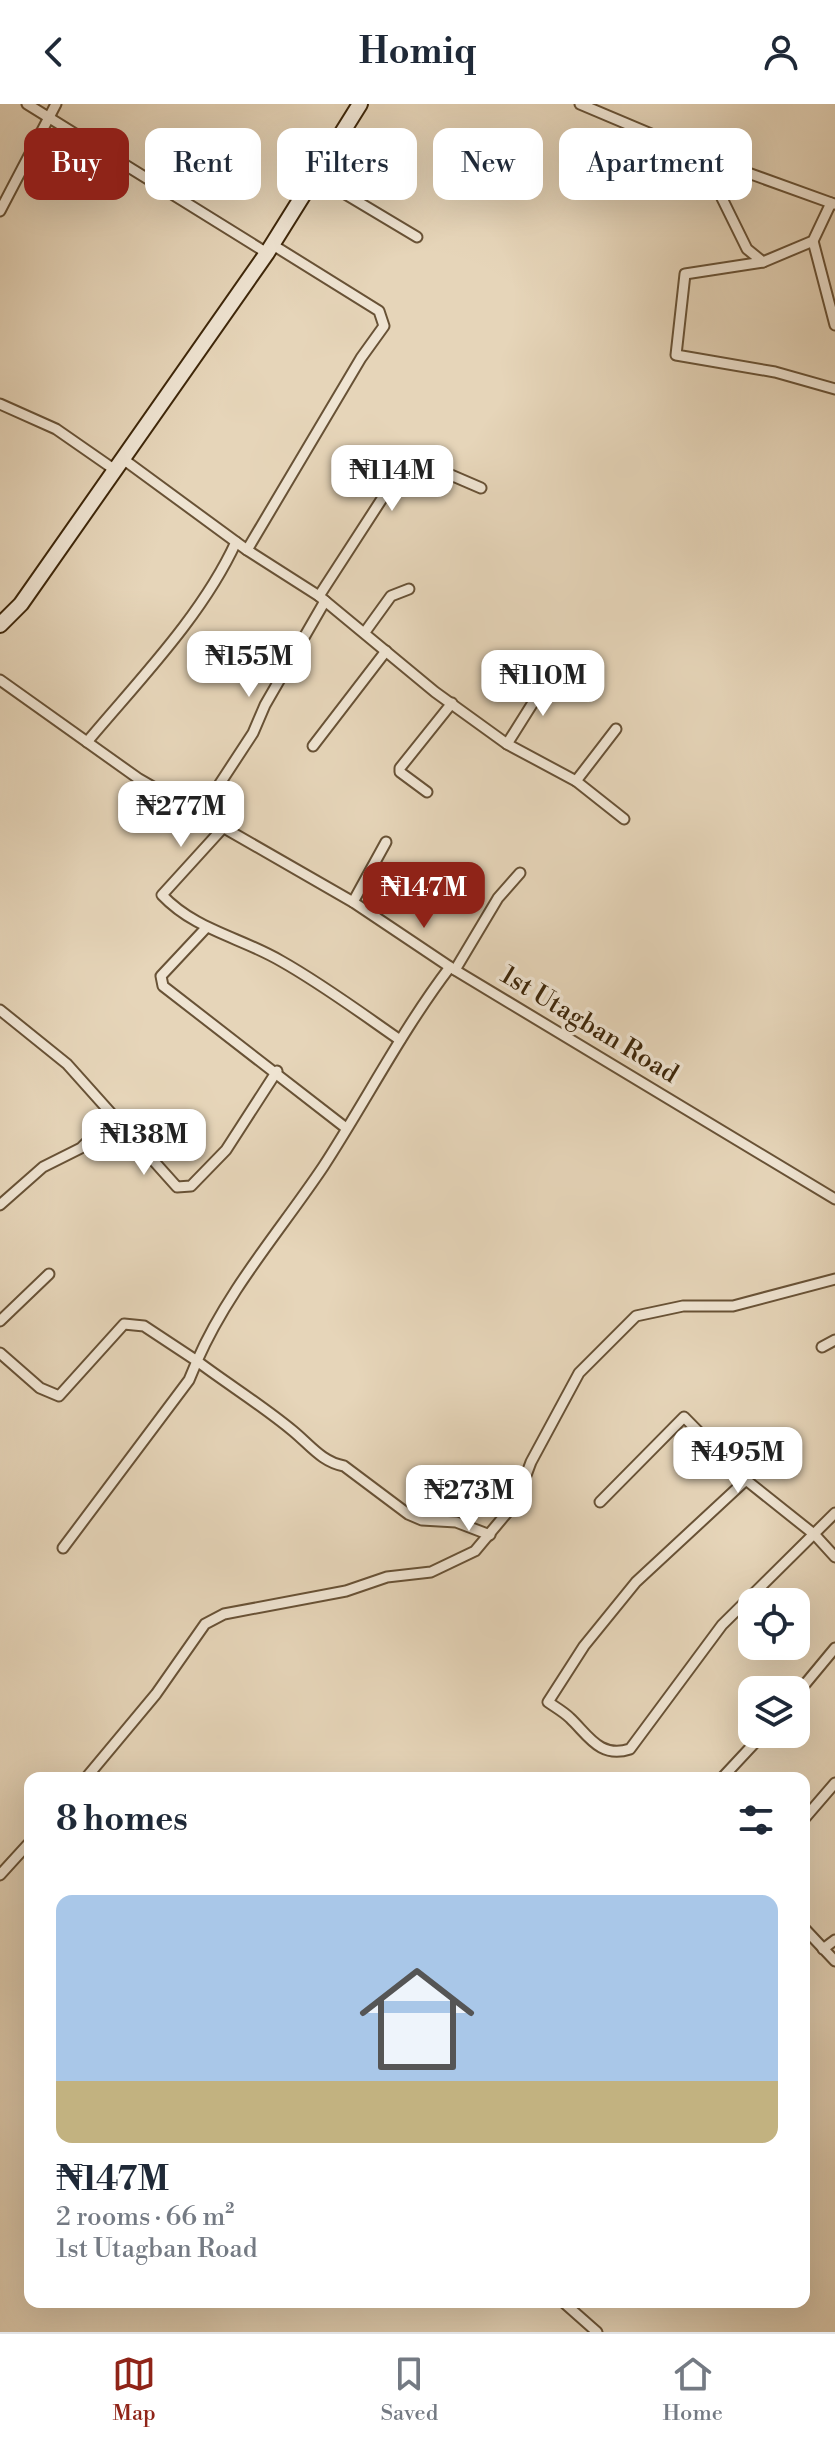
<!DOCTYPE html>
<html lang="en">
<head>
<meta charset="utf-8">
<style>
  :root { --surface:#fff; --page:#f2f2f3; --text:#1f2937; --muted:#747a83; --line:#e0e1e3; --accent:#8f2418 }
  body { margin:0; font-family:"Libre Bodoni",serif; background:var(--page); color:var(--text); height:100vh; display:flex; flex-direction:column; font-size:30px; white-space:nowrap }
  * { box-sizing:border-box; margin:0 }
  p { font-size:26px; color:var(--muted) }
  .icon { flex:none; width:44px; height:44px; fill:none; stroke:currentColor; stroke-width:2; stroke-linecap:round; stroke-linejoin:round }
  .map { position:relative; flex:1; overflow:hidden }
  .sheet { position:absolute; left:24px; top:1668px; width:786px; height:536px; display:flex; flex-direction:column; background:var(--surface); border-radius:16px; box-shadow:0 8px 32px #0002 }
  .sheet>* { flex:none }
  .banner { position:absolute; left:24px; top:24px; width:788px; height:72px; display:flex; gap:16px }
  .tools { position:absolute; left:738px; top:1484px; display:grid; gap:16px }
  .tools a { display:grid; place-items:center; width:72px; height:72px; border-radius:16px; background:var(--surface); box-shadow:0 8px 32px #0002; font-size:40px }
  .price { position:absolute; translate:-50% -68px; padding:0 18px; border-radius:16px; background:#fff; color:#222; font-size:26px; line-height:52px; filter:drop-shadow(0 2px 4px #0008) }
  .price::after { content:''; position:absolute; left:50%; top:48px; width:24px; height:18px; margin-left:-12px; background:inherit; clip-path:polygon(0 0,100% 0,50% 100%) }
  .price.current { background:var(--accent); color:#fff }
  ul { padding:0; list-style:none }
  li { display:grid; align-content:center; gap:16px; height:424px; padding:0 32px }
  li span { display:grid; place-items:center; height:248px; border-radius:16px; color:#555 }
  li>.icon { margin-inline-start:auto }
  span .icon { width:144px; height:144px; fill:#fffc; stroke-width:1 }
  li b { font-size:34px }
  h2 { display:flex; justify-content:space-between; align-items:center; height:96px; padding:0 32px; font-size:34px }
  .tag { padding:0 28px; border-radius:16px; background:var(--surface); box-shadow:0 8px 32px #0002; font-size:28px; line-height:72px }
  .tag.current { background:var(--accent); color:#fff }
  header { display:flex; justify-content:space-between; align-items:center; height:104px; padding:0 32px; background:var(--surface); font-size:36px; font-weight:800 }
  .tabs { display:flex; justify-content:space-around; align-items:center; height:112px; border-top:2px solid var(--line); background:var(--surface); font-size:22px; color:var(--muted) }
  .tabs a { display:grid; justify-items:center; gap:4px }
  .tabs .current { color:var(--accent) }
  .map>svg:first-child { display:block }
  .lines { fill:none; stroke-linecap:round; stroke-linejoin:round }
  .minor-casing { stroke:#685236; stroke-width:13 }
  .secondary-casing { stroke:#3e270a; stroke-width:18 }
  .minor { stroke:#efe4d2; stroke-width:9 }
  .secondary { stroke:#efe4d2; stroke-width:14 }
  .labels { text-anchor:middle; stroke-width:7; stroke-linejoin:round; paint-order:stroke }
  .street-label { font-size:26px; fill:#3e270a; stroke:#efe4d2 }
</style>
</head>
<body>
<header><svg class="icon" aria-label="back" viewBox="0 0 24 24"><path d="M15 5l-7 7 7 7"/></svg>Homiq<svg class="icon" aria-label="person" viewBox="0 0 24 24"><circle cx="12" cy="8" r="4"/><path d="M4 21q1-7 8-7t8 7"/></svg></header>
<div class="map">
<svg width="835" height="2228" viewBox="0 0 835 2228">
  <rect width="100%" height="100%" fill="#e6d5b9"/>
  <filter id="stains"><feTurbulence type="fractalNoise" baseFrequency=".0025" numOctaves="4"/><feColorMatrix values="0 0 0 0 .2 0 0 0 0 .09 0 0 0 0 .02 0 0 0 .5 -.17"/></filter>
  <radialGradient id="worn" r=".72"><stop offset=".6" stop-color="#630" stop-opacity="0"/><stop offset="1" stop-color="#630" stop-opacity=".3"/></radialGradient>
  <g class="lines">
    <defs>
      <g id="minor">
        <path d="M27 0 267 149"/>
        <path d="M580 0 715 57 834 100"/>
        <path d="M315 72 417 133"/>
        <path d="M712 74 747 145 763 158"/>
        <path d="M831 99 813 137 763 158 685 170 676 251 775 268 835 285"/>
        <path d="M0 107 56 0"/>
        <path d="M813 137 835 221"/>
        <path d="M0 300 56 325 115 366"/>
        <path d="M123 355 247 446 319 492 435 588 507 640 576 677 624 715"/>
        <path d="M247 446 361 254 384 222 379 207 273 141"/>
        <path d="M319 492 409 353 481 384"/>
        <path d="M365 528 391 492 409 485"/>
        <path d="M0 576 139 675 353 798 450 863 835 1095"/>
        <path d="M87 638C139 576 202 512 236 438"/>
        <path d="M507 640 551 570"/>
        <path d="M313 642 386 547"/>
        <path d="M576 677 616 625"/>
        <path d="M427 688 400 668V664L452 599"/>
        <path d="M200 710 253 629 265 601 325 497"/>
        <path d="M222 725 162 791C195 826 240 833 281 857 322 880 361 909 400 936"/>
        <path d="M353 798 386 738"/>
        <path d="M205 825 161 872 163 882 346 1024"/>
        <path d="M450 863C402 926 366 997 323 1063 280 1127 228 1186 197 1257 229 1281 263 1302 293 1327 310 1341 322 1358 344 1362L408 1410 422 1416 456 1418 490 1431"/>
        <path d="M455 866 498 794 520 769"/>
        <path d="M0 906 67 960 177 1083 191 1082 226 1046 277 967"/>
        <path d="M0 1101 43 1063 81 1044 112 1013"/>
        <path d="M0 1217 49 1170"/>
        <path d="M822 1243 835 1236"/>
        <path d="M0 1249 40 1284 59 1292 124 1220 144 1222 197 1257 189 1276 63 1444"/>
        <path d="M746 1376 636 1478 584 1542 548 1598C555 1603 564 1608 570 1614 588 1631 600 1655 630 1645L722 1521 835 1409"/>
        <path d="M600 1398 684 1313 746 1376 815 1431 835 1453"/>
        <path d="M796 1591 835 1544"/>
        <path d="M86 1674 156 1590 205 1520 224 1510 346 1487 387 1473 431 1468 475 1447 516 1398 531 1358 579 1269 636 1212 683 1202H733L835 1175"/>
        <path d="M722 1674 763 1630"/>
        <path d="M804 1715 835 1679"/>
        <path d="M0 1771 30 1738"/>
        <path d="M804 1824 835 1857"/>
        <path d="M823 1845 835 1836"/>
        <path d="M563 2198 597 2228"/>
      </g>
      <path id="secondary" d="M0 521 21 500 267 149 360 0"/>
    </defs>
    <!-- minor casing -->
    <use href="#minor" class="minor-casing"/>
    <!-- secondary casing -->
    <use href="#secondary" class="secondary-casing"/>
    <!-- minor -->
    <use href="#minor" class="minor"/>
    <!-- secondary -->
    <use href="#secondary" class="secondary"/>
  </g>
  <g class="labels">
    <!-- street labels -->
    <g class="street-label">
      <text transform="translate(590 920) rotate(31)" y="9">1st Utagban Road</text>
    </g>
  </g>
  <rect width="100%" height="100%" filter="url(#stains)"/>
  <rect width="100%" height="100%" fill="url(#worn)"/>
</svg>
<div class="tools">
<a><svg class="icon" aria-label="locate" viewBox="0 0 24 24"><circle cx="12" cy="12" r="6"/><path d="M12 2v4M12 18v4M2 12h4M18 12h4"/></svg></a>
<a><svg class="icon" aria-label="layers" viewBox="0 0 24 24"><path d="M12 4l9 5-9 5-9-5zM3 14l9 5 9-5"/></svg></a>
</div>
<b class="price" style="left:392px;top:409px">₦114M</b>
<b class="price" style="left:249px;top:595px">₦155M</b>
<b class="price" style="left:543px;top:614px">₦110M</b>
<b class="price" style="left:181px;top:745px">₦277M</b>
<b class="price current" style="left:424px;top:826px">₦147M</b>
<b class="price" style="left:144px;top:1073px">₦138M</b>
<b class="price" style="left:738px;top:1391px">₦495M</b>
<b class="price" style="left:469px;top:1429px">₦273M</b>
<div class="banner">
<a class="tag current">Buy</a>
<a class="tag">Rent</a>
<a class="tag">Filters</a>
<a class="tag">New</a>
<a class="tag">Apartment</a>
</div>
<section class="sheet">
<h2>8 homes<svg class="icon" aria-label="filters" viewBox="0 0 24 24"><path d="M4 7h16M4 17h16"/><circle cx="9" cy="7" r="2"/><circle cx="15" cy="17" r="2"/></svg></h2>
<ul>
<li><span style="background:linear-gradient(#a9c7e8 75%,#c2b280 0)"><svg class="icon" aria-label="home" viewBox="0 0 24 24"><path d="M3 11l9-7 9 7M6 9v11h12V9"/></svg></span><div><b>₦147M</b><p>2 rooms · 66 m²</p><p>1st Utagban Road</p></div></li>
</ul>
</section>
</div>
<nav class="tabs">
<a class="current"><svg class="icon" aria-label="map" viewBox="0 0 24 24"><path d="M3 6l6-2 6 2 6-2v14l-6 2-6-2-6 2zM9 4v14M15 6v14"/></svg>Map</a>
<a><svg class="icon" aria-label="saved" viewBox="0 0 24 24"><path d="M7 4h10v16l-5-4-5 4z"/></svg>Saved</a>
<a><svg class="icon" aria-label="home" viewBox="0 0 24 24"><path d="M3 11l9-7 9 7M6 9v11h12V9"/></svg>Home</a>
</nav>
</body>
</html>
